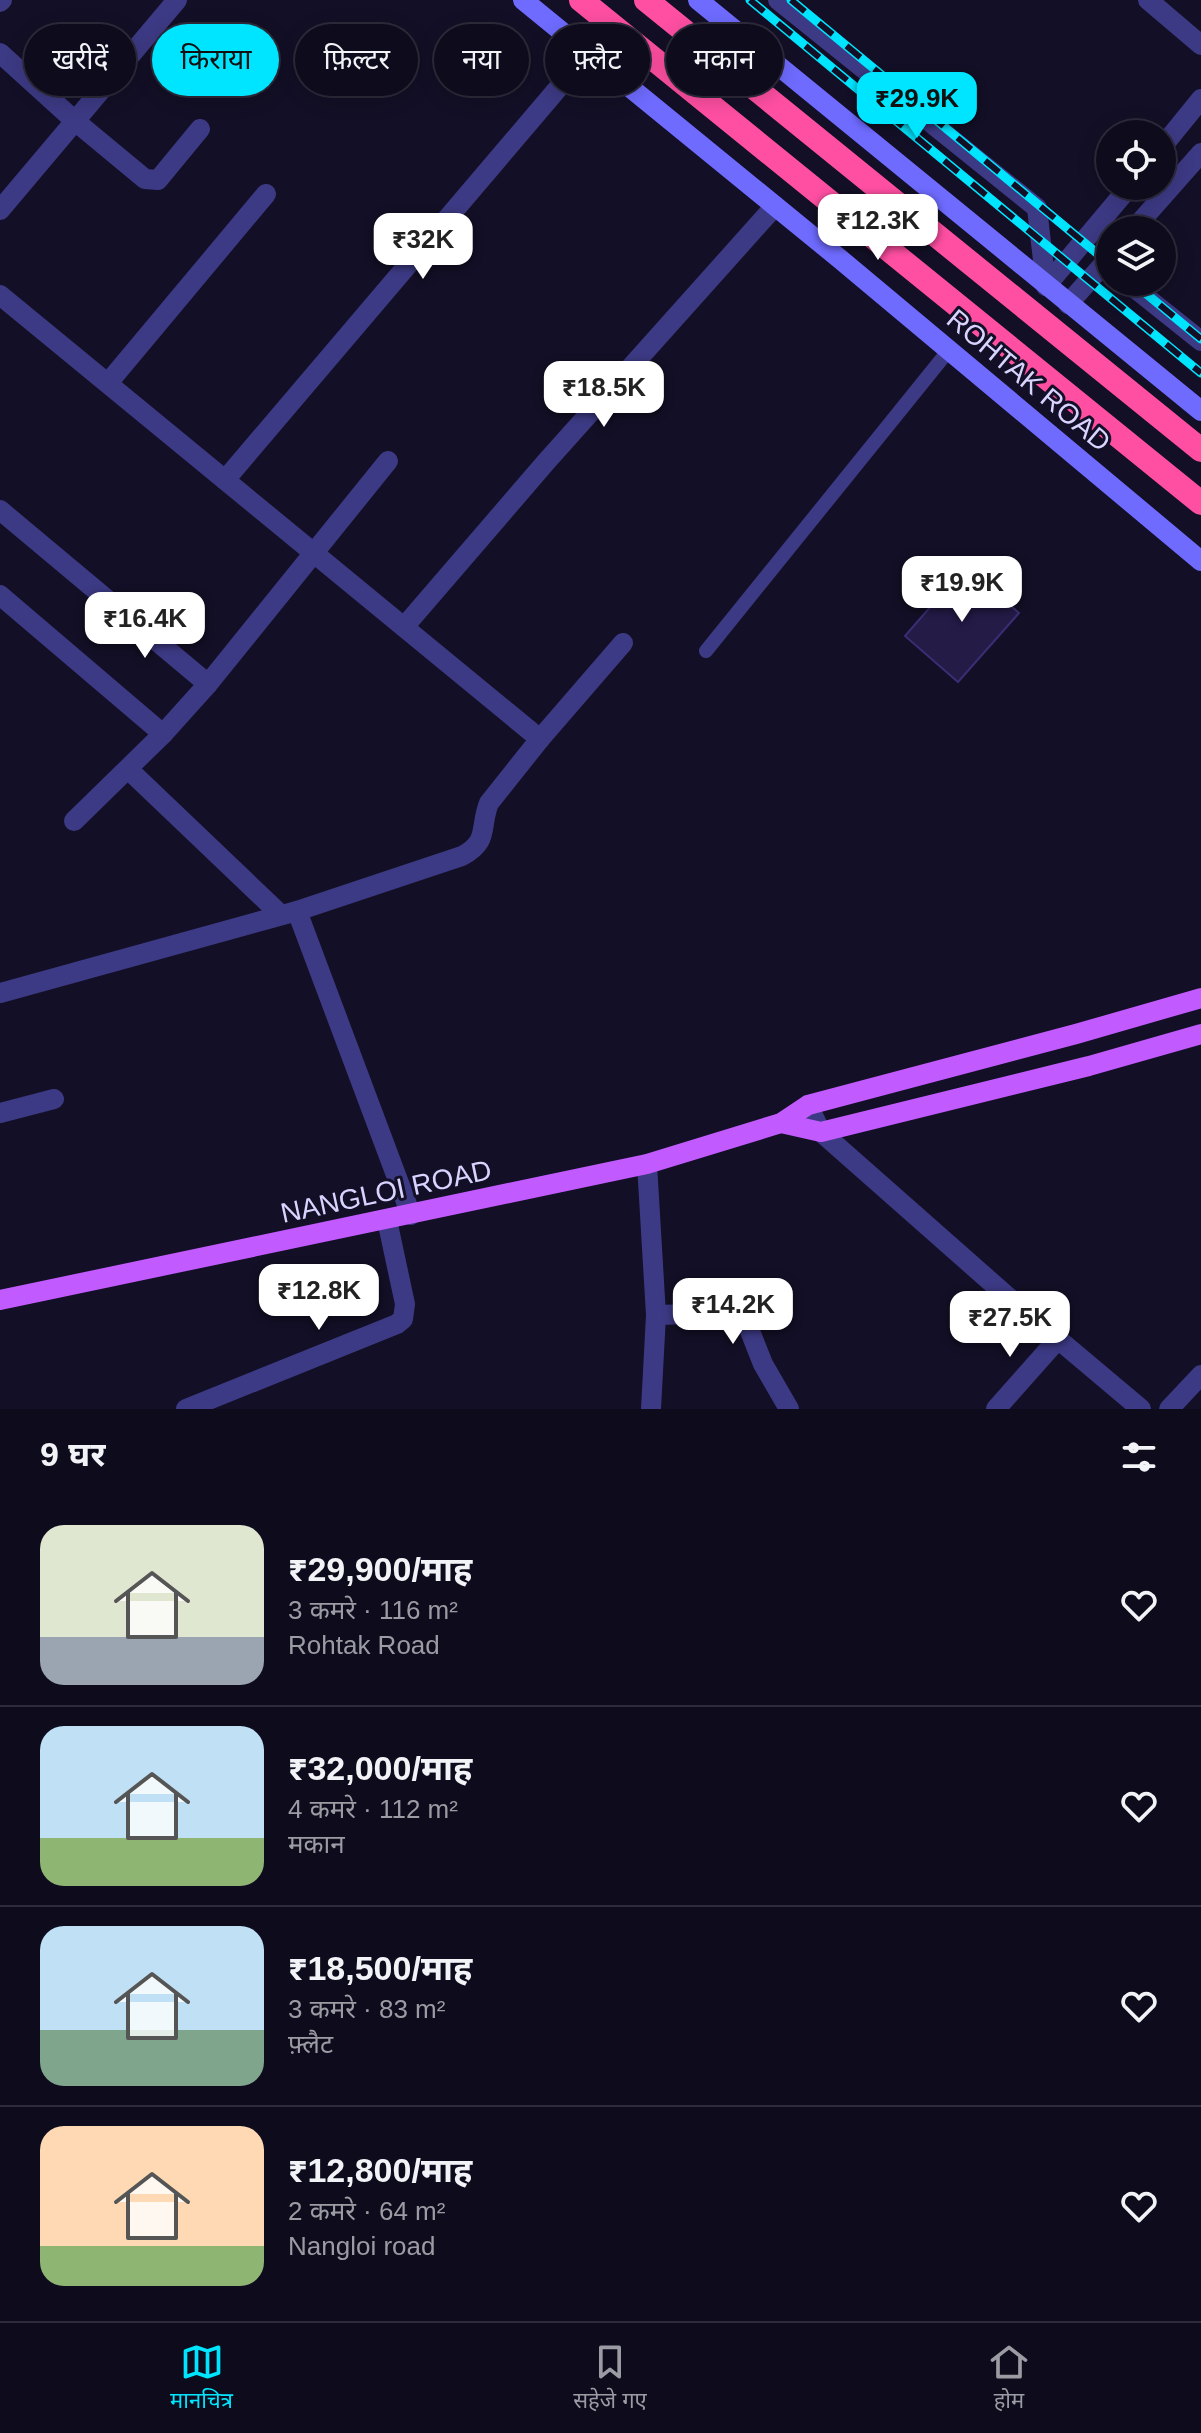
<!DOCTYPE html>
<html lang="hi">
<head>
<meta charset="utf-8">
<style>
  :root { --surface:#0e0b1c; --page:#171425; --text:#f1f3f6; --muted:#9b9ba3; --line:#2e2b3b; --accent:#00e5ff }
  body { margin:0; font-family:Arial,"Noto Sans Devanagari",sans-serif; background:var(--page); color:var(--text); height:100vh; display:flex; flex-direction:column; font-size:30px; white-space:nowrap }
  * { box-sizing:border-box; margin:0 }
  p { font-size:26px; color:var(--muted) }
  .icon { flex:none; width:44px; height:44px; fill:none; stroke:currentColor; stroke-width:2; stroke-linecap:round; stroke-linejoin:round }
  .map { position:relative; height:1409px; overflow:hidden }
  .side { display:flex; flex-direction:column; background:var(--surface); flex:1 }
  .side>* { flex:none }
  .top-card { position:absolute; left:24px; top:24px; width:800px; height:72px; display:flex; gap:16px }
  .tools { position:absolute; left:1096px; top:120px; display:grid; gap:16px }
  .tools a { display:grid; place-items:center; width:80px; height:80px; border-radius:50%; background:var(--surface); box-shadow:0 4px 20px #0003,0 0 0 2px var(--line); font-size:40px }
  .price { position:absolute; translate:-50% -68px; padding:0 18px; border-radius:16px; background:#fff; color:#222; font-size:26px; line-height:52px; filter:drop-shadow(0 2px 4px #0008) }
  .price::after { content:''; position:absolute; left:50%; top:48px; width:24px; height:18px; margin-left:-12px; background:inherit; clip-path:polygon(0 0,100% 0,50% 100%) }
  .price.on { background:var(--accent); color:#111 }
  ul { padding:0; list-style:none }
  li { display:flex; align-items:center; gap:24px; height:200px; padding:0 40px }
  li+li { border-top:2px solid var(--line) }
  li span { display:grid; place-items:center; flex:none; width:224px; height:160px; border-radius:24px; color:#555 }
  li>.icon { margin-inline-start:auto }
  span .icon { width:96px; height:96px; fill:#fffc; stroke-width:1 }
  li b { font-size:34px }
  h2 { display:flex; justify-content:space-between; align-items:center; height:96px; padding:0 40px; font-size:34px }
  .pill { padding:0 28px; border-radius:36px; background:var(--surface); box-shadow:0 4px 20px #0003,0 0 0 2px var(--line); font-size:28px; line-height:72px }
  .pill.on { background:var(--accent); color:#111 }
  .tab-bar { display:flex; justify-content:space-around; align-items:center; height:112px; border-top:2px solid var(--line); background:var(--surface); font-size:22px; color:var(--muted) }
  .tab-bar a { display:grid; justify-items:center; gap:4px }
  .tab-bar .on { color:var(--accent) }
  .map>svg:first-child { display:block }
  .building { fill:#241b47; stroke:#3b2d73; stroke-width:2 }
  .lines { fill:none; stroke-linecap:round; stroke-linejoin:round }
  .lane { stroke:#3d3a85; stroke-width:14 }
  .street { stroke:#3d3a85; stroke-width:20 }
  .secondary { stroke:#6f6bff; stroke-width:20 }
  .primary { stroke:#c25bff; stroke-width:20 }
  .highway { stroke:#ff4fa3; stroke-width:24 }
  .rail-casing { stroke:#00e5ff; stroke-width:9 }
  .rail { stroke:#130f26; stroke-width:6; stroke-dasharray:18; stroke-linecap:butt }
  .labels { text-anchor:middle; stroke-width:6; stroke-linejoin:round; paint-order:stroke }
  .street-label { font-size:28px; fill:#d9d4ff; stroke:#130f26 }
</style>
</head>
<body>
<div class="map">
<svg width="1201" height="1409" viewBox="0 0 1201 1409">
  <rect width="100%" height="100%" fill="#130f26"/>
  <!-- building -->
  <path class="building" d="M966 566 1019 613 958 682 905 636Z"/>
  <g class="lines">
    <!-- lane -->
    <path class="lane" d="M706 651 949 350"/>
    <!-- street -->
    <g class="street">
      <path d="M778 0 1037 208 1046 286"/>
      <path d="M1148 0 1201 45"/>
      <path d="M0 2 2 0"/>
      <path d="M0 53 75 121 145 179 158 180 200 129"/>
      <path d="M1162 147 1201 99"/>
      <path d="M0 210 177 0"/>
      <path d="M1133 230 1201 153"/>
      <path d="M1127 282 1201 341"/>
      <path d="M1046 286 1130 186"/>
      <path d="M0 295 540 739 623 643"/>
      <path d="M1068 304 1110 257"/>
      <path d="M108 383 266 194"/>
      <path d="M225 480 588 53"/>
      <path d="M0 510 208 684 163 734 74 821"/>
      <path d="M0 595 163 734"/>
      <path d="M404 627 546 462 775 206"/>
      <path d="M208 684 388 461"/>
      <path d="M128 769 281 915"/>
      <path d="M297 911 411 1215"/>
      <path d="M0 993 297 911 462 856C490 841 479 828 489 803L540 739"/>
      <path d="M808 1105 821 1132 1008 1297 1141 1409"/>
      <path d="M0 1113 54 1099"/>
      <path d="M647 1164 656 1315 651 1409"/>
      <path d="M656 1315 730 1313 746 1321 763 1364 789 1409"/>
      <path d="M186 1409 397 1324 403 1319 405 1304 387 1220"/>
      <path d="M996 1409 1058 1339"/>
      <path d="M1169 1409 1201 1375"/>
    </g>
    <!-- secondary -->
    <g class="secondary">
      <path d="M523 0 840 259 1201 561"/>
      <path d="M698 0 1201 411"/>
    </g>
    <!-- primary -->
    <g class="primary">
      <path d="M781 1123 821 1132 1089 1066 1201 1034"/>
      <path d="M0 1300 647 1164 781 1123 808 1105 1076 1034 1201 998"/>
    </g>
    <!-- highway -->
    <g class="highway">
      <path d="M581 0 1201 503"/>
      <path d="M646 0 1201 450"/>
    </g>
    <defs>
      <g id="rail">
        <path d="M750 0 1201 373"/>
        <path d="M791 0 1110 264"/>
        <path d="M1132 282 1201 339"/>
      </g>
    </defs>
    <!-- rail casing -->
    <use href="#rail" class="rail-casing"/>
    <!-- rail -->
    <use href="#rail" class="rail"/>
  </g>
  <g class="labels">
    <!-- street labels -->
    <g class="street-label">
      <text transform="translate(1029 380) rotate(40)" y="10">ROHTAK ROAD</text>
      <text transform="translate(386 1191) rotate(-12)" y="10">NANGLOI ROAD</text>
    </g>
  </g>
</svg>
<div class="tools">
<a><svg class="icon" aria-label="locate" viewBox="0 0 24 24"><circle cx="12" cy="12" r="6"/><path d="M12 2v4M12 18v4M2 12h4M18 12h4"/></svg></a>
<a><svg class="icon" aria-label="layers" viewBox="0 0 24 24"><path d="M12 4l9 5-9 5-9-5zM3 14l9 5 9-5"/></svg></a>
</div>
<b class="price on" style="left:917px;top:140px">₹29.9K</b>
<b class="price" style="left:878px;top:262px">₹12.3K</b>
<b class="price" style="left:423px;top:281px">₹32K</b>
<b class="price" style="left:604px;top:429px">₹18.5K</b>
<b class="price" style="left:962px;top:624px">₹19.9K</b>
<b class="price" style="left:145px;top:660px">₹16.4K</b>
<b class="price" style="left:319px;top:1332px">₹12.8K</b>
<b class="price" style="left:733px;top:1346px">₹14.2K</b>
<b class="price" style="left:1010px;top:1359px">₹27.5K</b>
<div class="top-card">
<a class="pill">खरीदें</a>
<a class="pill on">किराया</a>
<a class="pill">फ़िल्टर</a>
<a class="pill">नया</a>
<a class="pill">फ़्लैट</a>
<a class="pill">मकान</a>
</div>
</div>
<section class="side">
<h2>9 घर<svg class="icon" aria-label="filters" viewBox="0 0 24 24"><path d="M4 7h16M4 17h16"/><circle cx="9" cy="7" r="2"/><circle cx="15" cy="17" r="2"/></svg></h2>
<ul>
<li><span style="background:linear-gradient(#dfe7d0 70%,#9aa5b1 0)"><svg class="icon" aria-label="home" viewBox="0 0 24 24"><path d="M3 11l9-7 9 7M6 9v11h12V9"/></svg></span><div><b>₹29,900/माह</b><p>3 कमरे · 116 m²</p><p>Rohtak Road</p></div><svg class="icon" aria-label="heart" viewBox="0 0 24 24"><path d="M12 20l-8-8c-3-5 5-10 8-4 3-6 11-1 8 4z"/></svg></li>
<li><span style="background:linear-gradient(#bfe0f5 70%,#8fb573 0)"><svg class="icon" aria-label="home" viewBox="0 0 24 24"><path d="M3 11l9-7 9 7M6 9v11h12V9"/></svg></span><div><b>₹32,000/माह</b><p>4 कमरे · 112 m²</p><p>मकान</p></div><svg class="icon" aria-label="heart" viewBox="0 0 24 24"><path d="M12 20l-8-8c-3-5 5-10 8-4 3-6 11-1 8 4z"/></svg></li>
<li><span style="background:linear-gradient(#bfe0f5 65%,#7fa58c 0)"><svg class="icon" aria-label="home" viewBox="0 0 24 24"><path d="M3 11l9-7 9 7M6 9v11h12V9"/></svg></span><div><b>₹18,500/माह</b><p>3 कमरे · 83 m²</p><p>फ़्लैट</p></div><svg class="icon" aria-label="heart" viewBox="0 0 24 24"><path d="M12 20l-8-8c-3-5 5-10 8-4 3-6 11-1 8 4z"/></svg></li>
<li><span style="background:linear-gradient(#ffd9b3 75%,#8fb573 0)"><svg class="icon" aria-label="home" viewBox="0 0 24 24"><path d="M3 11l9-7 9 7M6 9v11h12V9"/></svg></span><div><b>₹12,800/माह</b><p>2 कमरे · 64 m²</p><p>Nangloi road</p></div><svg class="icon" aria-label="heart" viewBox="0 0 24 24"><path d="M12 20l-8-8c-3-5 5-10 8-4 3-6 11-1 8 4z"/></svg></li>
</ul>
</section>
<nav class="tab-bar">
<a class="on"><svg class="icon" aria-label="map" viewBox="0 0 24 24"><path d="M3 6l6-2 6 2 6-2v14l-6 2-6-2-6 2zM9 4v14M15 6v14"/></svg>मानचित्र</a>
<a><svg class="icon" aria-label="saved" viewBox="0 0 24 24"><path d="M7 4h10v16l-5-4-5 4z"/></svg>सहेजे गए</a>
<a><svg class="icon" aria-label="home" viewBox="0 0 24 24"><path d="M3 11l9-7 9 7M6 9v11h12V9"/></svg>होम</a>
</nav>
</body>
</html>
